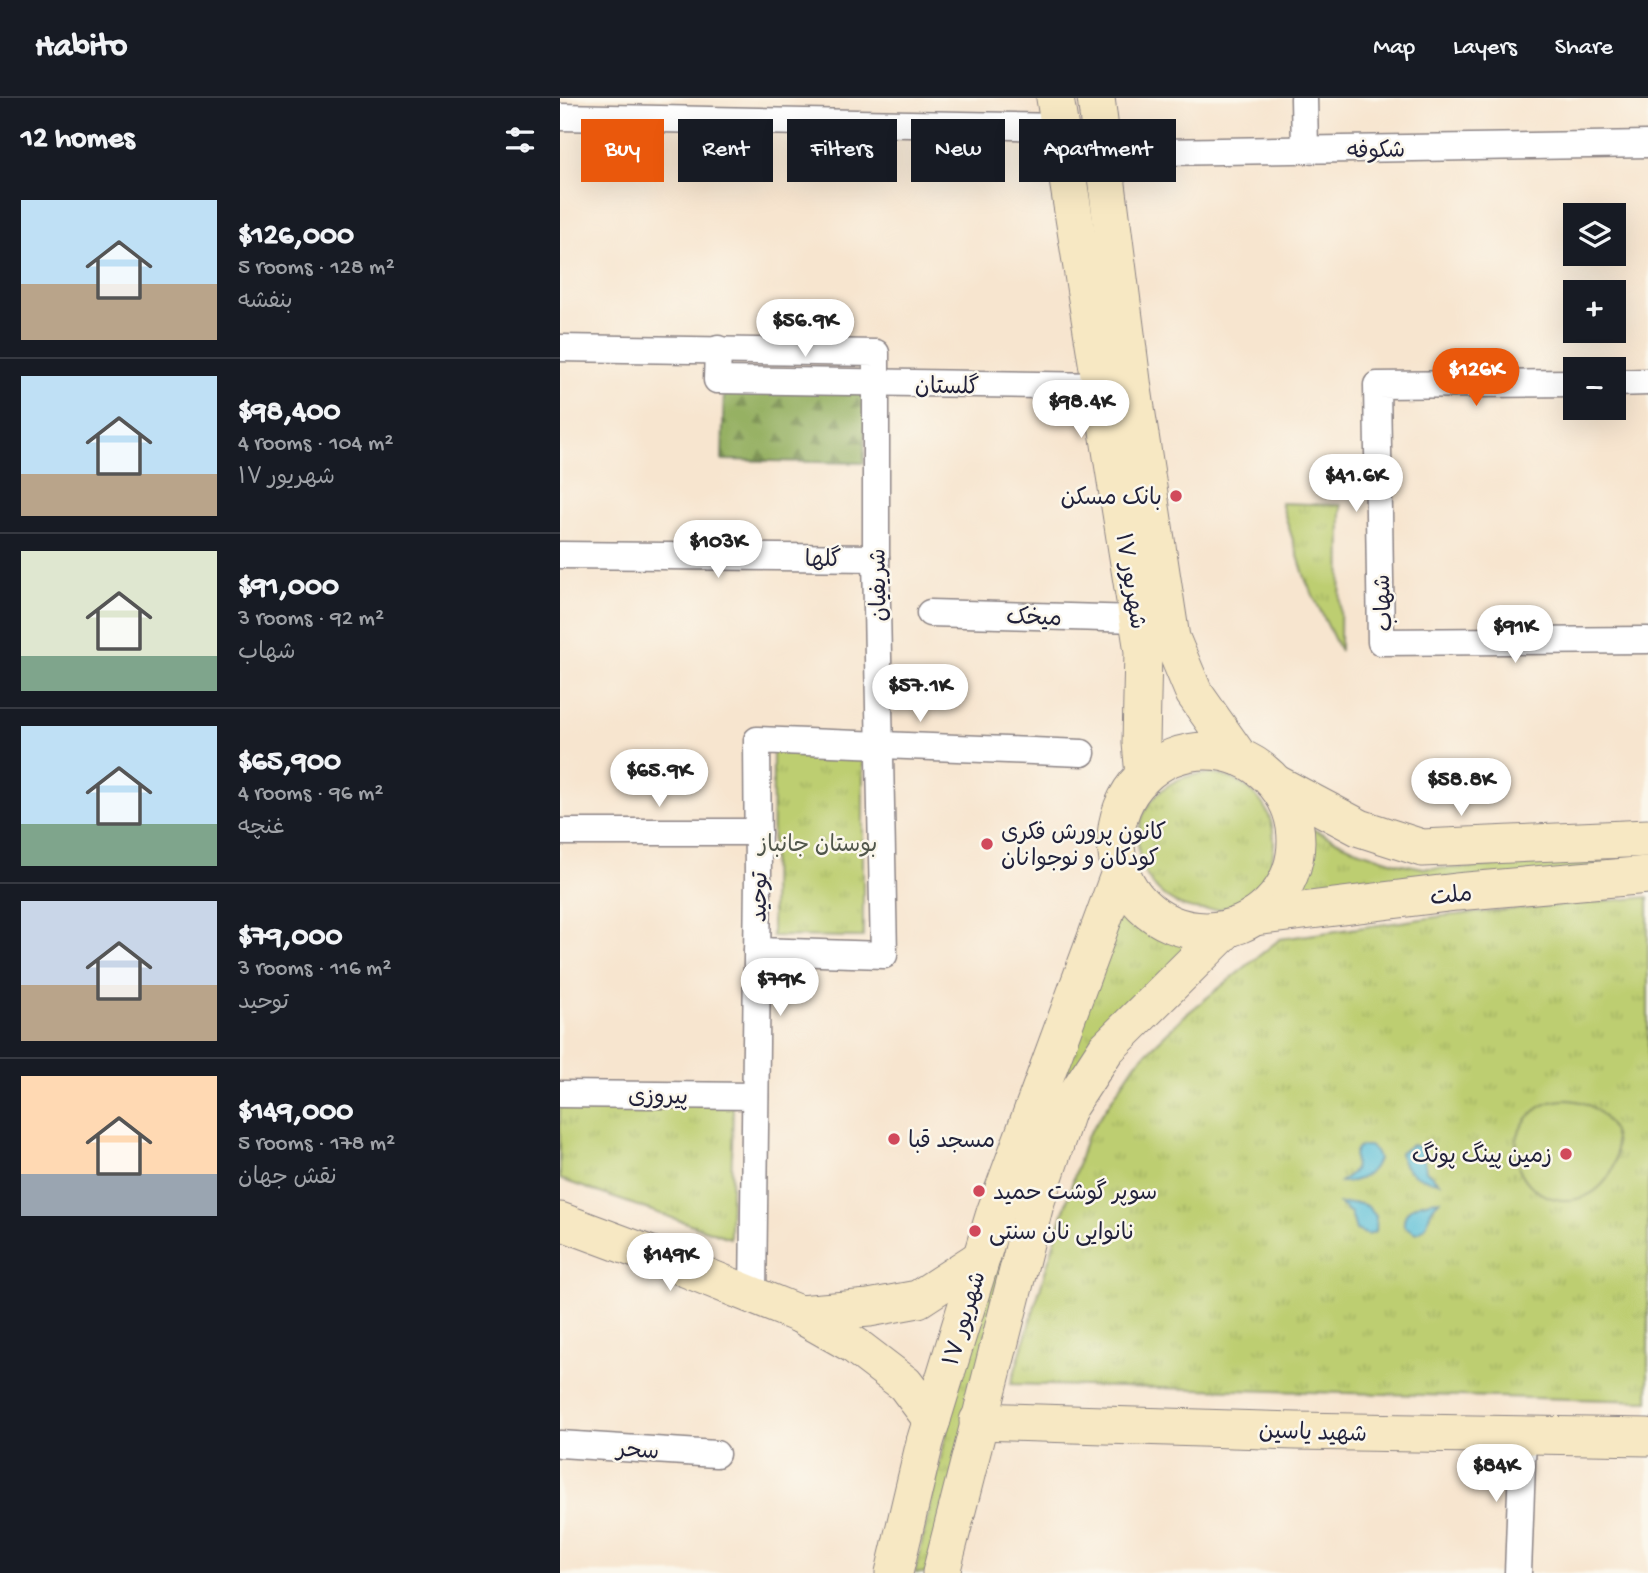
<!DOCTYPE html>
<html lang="en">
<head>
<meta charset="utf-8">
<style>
  :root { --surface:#171b24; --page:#242831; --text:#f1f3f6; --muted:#9ea1a6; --line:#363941; --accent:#ea580c }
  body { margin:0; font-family:"Gochi Hand","Playpen Sans Arabic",sans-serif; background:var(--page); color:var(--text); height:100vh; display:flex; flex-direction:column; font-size:26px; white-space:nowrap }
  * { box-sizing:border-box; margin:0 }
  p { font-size:23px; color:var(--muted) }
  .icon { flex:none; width:38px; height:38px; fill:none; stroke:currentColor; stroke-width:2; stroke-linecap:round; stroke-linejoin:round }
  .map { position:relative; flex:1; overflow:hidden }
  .side { display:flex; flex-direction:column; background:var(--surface); width:560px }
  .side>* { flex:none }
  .hud { position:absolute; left:21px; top:21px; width:665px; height:63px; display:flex; gap:14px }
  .buttons { position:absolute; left:1003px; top:105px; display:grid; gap:14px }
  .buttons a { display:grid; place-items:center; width:63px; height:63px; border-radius:0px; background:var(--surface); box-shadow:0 7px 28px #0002; font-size:35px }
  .price { position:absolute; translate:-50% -60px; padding:0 16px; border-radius:24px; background:#fff; color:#222; font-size:23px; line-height:46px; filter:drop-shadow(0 2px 4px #0008) }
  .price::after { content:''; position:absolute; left:50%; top:42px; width:21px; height:16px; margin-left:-10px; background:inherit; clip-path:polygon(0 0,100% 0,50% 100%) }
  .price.current { background:var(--accent); color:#fff }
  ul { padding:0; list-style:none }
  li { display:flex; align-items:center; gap:21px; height:175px; padding:0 21px }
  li+li { border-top:2px solid var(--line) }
  li span { display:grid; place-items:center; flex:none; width:196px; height:140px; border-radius:0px; color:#555 }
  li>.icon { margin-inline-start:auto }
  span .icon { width:84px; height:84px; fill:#fffc; stroke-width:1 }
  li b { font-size:30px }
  h2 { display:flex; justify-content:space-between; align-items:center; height:84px; padding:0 21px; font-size:30px }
  .chip { padding:0 24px; border-radius:0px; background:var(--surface); box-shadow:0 7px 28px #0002; font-size:24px; line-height:63px }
  .chip.current { background:var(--accent); color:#fff }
  header { display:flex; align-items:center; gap:42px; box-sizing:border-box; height:98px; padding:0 35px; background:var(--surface); border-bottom:2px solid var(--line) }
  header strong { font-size:33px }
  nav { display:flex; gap:38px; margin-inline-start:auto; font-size:24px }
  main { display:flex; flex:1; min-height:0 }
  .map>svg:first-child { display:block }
  .grass { fill:url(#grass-tufts); stroke:#707856; stroke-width:2 }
  .forest { fill:url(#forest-firs); stroke:#5c6a4f; stroke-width:2 }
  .pitch { fill:#bdce71; stroke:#707856; stroke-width:2 }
  .water { fill:#5bc0d8; stroke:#3e718a; stroke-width:2 }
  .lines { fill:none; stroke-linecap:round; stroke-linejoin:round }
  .street-casing { stroke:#8c8485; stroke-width:29 }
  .secondary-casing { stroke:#8c8485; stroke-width:39 }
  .street { stroke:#fff; stroke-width:26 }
  .secondary { stroke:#f7e8c3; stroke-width:37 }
  .poi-dot { fill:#d1495b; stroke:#fbf7ec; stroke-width:2.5 }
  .labels { text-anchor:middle; stroke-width:5; stroke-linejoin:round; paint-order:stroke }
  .street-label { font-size:23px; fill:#22223b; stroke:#fbf7ec }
  .poi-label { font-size:23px; fill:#22223b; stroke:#fbf7ec; text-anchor:start }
  .park-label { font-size:23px; fill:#50564b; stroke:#fbf7ec }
</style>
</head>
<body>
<header>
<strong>Habito</strong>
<nav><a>Map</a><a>Layers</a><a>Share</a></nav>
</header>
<main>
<section class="side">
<h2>12 homes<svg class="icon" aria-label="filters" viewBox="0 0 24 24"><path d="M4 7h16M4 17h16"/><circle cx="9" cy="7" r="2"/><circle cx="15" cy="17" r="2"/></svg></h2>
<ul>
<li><span style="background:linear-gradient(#bfe0f5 60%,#b9a48a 0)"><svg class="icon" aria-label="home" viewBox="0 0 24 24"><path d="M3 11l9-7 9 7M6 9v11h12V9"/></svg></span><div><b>$126,000</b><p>5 rooms · 128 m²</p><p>بنفشه</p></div></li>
<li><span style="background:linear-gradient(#bfe0f5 70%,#b9a48a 0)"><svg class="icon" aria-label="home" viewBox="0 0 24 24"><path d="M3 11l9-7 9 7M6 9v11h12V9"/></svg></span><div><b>$98,400</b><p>4 rooms · 104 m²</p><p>۱۷ شهریور</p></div></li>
<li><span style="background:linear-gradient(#dfe7d0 75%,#7fa58c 0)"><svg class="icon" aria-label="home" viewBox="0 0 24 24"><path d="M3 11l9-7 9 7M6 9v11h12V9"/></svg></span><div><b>$91,000</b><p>3 rooms · 92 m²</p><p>شهاب</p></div></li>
<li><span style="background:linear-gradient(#bfe0f5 70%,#7fa58c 0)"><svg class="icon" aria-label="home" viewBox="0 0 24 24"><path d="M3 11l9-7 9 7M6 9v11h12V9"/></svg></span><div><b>$65,900</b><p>4 rooms · 96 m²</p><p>غنچه</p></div></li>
<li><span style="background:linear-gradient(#c9d6e8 60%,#b9a48a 0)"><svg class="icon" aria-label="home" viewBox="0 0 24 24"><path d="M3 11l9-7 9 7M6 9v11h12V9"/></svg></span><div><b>$79,000</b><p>3 rooms · 116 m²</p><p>توحید</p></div></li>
<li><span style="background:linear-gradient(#ffd9b3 70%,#9aa5b1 0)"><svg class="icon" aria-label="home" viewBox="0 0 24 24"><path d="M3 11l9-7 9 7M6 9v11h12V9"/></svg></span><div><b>$149,000</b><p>5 rooms · 178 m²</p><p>نقش جهان</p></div></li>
</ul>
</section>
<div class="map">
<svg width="1088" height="1475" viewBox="0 0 1088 1475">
  <defs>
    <pattern id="grass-tufts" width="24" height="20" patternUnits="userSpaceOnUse" patternTransform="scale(1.75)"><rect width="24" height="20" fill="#bdce71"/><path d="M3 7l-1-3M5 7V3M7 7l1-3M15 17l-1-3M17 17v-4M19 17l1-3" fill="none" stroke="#a2b163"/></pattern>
    <pattern id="forest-firs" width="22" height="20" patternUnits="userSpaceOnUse" patternTransform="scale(1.75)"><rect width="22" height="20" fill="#96b163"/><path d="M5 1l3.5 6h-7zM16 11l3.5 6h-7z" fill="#7a9053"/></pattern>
  </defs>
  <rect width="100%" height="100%" fill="#fbf7ec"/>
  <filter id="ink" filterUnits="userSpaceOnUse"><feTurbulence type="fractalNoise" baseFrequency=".0143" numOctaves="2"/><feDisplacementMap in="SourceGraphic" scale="14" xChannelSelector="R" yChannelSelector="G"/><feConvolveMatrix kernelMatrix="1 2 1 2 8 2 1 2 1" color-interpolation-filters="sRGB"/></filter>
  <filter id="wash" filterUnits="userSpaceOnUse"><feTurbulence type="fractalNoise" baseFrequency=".00686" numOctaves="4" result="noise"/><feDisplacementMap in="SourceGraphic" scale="28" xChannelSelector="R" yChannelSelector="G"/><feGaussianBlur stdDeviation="1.57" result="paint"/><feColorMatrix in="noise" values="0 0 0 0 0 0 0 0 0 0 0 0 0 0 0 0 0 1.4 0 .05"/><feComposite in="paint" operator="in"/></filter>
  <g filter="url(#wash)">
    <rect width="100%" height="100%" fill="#f7e5cf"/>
    <!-- grass -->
    <g class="grass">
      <path d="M721 405 781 407 780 553 746 483Z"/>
      <path d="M213 650 303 651V839L212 838Z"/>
      <circle cx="646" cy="744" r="68"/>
      <path d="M750 730 797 752 837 765 864 770H905L1088 754V767L728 805C743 780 748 759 750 730Z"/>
      <path d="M1088 799V1303L451 1286 526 1040 576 965 623 919 720 841 883 818Z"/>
      <path d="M563 801C582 833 599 838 634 847L527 954 372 1475H355L388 1328 423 1195Z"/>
      <path d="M0 1005 173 1007 170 1140 0 1081Z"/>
    </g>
    <!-- forest -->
    <path class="forest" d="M164 291 306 294 304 365 162 362Z"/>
    <!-- pitch -->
    <circle class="pitch" cx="1006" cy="1052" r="50"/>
    <!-- water -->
    <g class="water">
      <path d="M851 1047 857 1048 862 1053 866 1073 879 1084C862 1082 842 1075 840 1055Z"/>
      <path d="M802 1048H809L815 1053 818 1061C813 1077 796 1085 780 1084L794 1073C797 1062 789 1054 802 1048Z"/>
      <path d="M880 1102C863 1115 874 1129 856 1135L844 1128C842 1108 863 1103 880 1102Z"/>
      <path d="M797 1105 807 1108 816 1118 815 1134 808 1137 796 1132 791 1115 779 1106Z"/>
    </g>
  </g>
  <g filter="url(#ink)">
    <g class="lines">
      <defs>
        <g id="street">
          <path d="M744 0 745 52"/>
          <path d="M0 19 500 29"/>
          <path d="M543 55 1088 46"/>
          <path d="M0 250 316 255V460L324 857 197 853"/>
          <path d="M158 251 157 282 542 288"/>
          <path d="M1015 285 817 287 821 544 1088 542"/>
          <path d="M1054 285 1088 284"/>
          <path d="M0 457 316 460"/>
          <path d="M370 515 578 521"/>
          <path d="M0 734H198"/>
          <path d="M0 996 195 998"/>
          <path d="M193 1198 198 778 197 642 522 655"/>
          <path d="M0 1346 156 1356"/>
          <path d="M958 1475 963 1338"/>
        </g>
        <g id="secondary">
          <path d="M495 0 583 553 581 645 584 677"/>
          <path d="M536 0 573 291 611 540 634 595 679 659"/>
          <circle cx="646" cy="743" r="90"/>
          <path d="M717 686 800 730 862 750 1088 740"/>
          <path d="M694 819 896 794 1088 777"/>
          <path d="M0 1123 110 1164 239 1216 294 1247 345 1286 372 1322"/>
          <path d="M239 1216 309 1210 358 1201 421 1160"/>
          <path d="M418 1323 736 1333 1088 1339"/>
          <path d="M334 1475 365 1344 435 1115 561 772"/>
          <path d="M381 1475 475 1106 507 1011 546 951 668 830"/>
        </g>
      </defs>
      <!-- street casing -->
      <use href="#street" class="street-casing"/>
      <!-- secondary casing -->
      <use href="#secondary" class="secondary-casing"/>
      <!-- street -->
      <use href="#street" class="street"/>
      <!-- secondary -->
      <use href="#secondary" class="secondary"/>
    </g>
  </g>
  <!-- markers -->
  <g class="poi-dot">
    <circle cx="616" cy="398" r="7"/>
    <circle cx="427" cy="746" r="7"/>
    <circle cx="334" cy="1041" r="7"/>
    <circle cx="1006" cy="1056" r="7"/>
    <circle cx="419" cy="1093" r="7"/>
    <circle cx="415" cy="1133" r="7"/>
  </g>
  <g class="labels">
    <!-- street labels -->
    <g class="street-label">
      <text transform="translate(816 51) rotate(-1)" y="8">شکوفه</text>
      <text transform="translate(387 287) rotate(1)" y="8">گلستان</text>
      <text x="263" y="468">گلها</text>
      <text transform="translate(572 483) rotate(81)" y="8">۱۷ شهریور</text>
      <text transform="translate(317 487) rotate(-91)" y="8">شریفیان</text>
      <text transform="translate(822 505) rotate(-93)" y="8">شهاب</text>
      <text transform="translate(474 518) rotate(2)" y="8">میخک</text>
      <text transform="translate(891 796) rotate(-6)" y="8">ملت</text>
      <text transform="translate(198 799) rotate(-89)" y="8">توحید</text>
      <text transform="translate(98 997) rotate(1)" y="8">پیروزی</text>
      <text transform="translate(403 1220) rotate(-73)" y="8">۱۷ شهریور</text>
      <text transform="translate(753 1333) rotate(2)" y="8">شهید یاسین</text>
      <text transform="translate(78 1351) rotate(4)" y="8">سحر</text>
    </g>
    <!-- poi labels -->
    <g class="poi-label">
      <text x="602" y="406" text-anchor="end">بانک مسکن</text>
      <text x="441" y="741">کانون پرورش فکری<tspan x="441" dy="26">کودکان و نوجوانان</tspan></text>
      <text x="348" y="1049">مسجد قبا</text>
      <text x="992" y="1064" text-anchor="end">زمین پینگ پونگ</text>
      <text x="433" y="1101">سوپر گوشت حمید</text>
      <text x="429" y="1141">نانوایی نان سنتی</text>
    </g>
    <!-- park labels -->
    <g class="park-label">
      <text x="258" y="753">بوستان جانباز</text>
    </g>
  </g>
</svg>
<div class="buttons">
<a><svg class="icon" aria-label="layers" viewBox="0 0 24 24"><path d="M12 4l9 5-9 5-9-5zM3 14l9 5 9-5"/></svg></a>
<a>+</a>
<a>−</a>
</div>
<b class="price" style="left:245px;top:261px">$56.9K</b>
<b class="price current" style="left:916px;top:310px">$126K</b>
<b class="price" style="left:521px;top:342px">$98.4K</b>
<b class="price" style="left:796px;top:416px">$41.6K</b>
<b class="price" style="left:158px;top:482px">$103K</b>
<b class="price" style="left:955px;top:567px">$91K</b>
<b class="price" style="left:360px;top:626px">$57.1K</b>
<b class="price" style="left:99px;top:711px">$65.9K</b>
<b class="price" style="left:901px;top:720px">$58.8K</b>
<b class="price" style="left:220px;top:920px">$79K</b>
<b class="price" style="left:110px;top:1195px">$149K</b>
<b class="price" style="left:936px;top:1406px">$84K</b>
<div class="hud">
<a class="chip current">Buy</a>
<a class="chip">Rent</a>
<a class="chip">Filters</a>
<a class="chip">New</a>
<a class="chip">Apartment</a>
</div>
</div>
</main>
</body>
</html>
